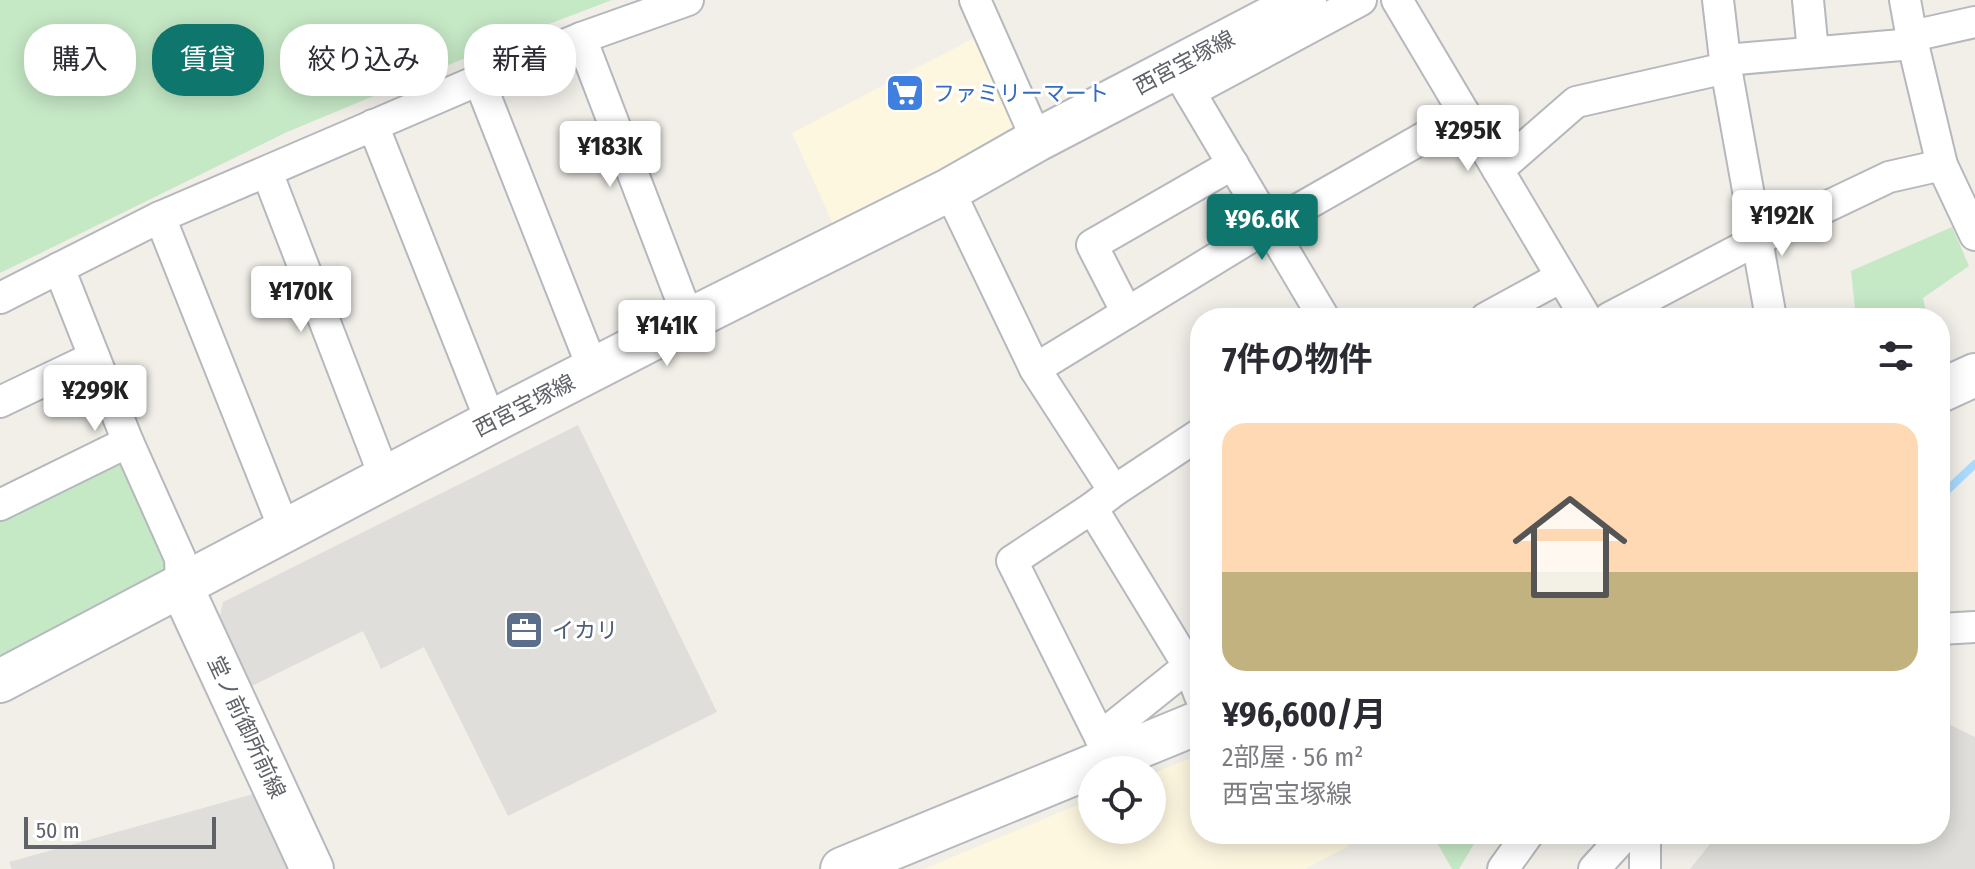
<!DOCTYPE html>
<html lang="ja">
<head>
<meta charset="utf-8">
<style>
  :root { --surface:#fff; --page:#f7f7f7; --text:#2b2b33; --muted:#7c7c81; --line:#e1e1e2; --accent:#0f766e }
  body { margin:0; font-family:"Fira Sans Condensed","Noto Sans JP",sans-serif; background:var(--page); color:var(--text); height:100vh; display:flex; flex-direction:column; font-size:30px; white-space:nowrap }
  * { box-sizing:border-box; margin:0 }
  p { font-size:26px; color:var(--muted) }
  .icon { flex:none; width:44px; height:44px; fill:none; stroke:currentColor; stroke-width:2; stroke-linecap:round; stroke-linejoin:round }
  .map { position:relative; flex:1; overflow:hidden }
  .drawer { position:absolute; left:1190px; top:308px; width:760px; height:536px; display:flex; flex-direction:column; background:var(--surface); border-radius:32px; box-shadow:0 4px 20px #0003 }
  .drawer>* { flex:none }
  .banner { position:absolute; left:24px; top:24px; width:760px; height:72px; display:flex; gap:16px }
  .controls { position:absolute; left:1078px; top:756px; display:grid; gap:16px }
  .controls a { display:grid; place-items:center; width:88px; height:88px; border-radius:50%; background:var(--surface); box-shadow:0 4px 20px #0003; font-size:40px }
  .scale { position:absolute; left:24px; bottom:20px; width:192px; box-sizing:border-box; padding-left:8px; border:4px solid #5f6368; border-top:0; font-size:22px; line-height:28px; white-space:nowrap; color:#5f6368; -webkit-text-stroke:6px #fff; paint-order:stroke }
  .price { position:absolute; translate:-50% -68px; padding:0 18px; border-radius:8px; background:#fff; color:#222; font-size:26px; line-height:52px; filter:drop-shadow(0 2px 4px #0008) }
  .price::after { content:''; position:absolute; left:50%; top:48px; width:24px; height:18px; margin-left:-12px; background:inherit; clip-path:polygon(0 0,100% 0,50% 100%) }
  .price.selected { background:var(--accent); color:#fff }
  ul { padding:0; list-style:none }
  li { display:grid; align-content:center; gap:16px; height:424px; padding:0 32px }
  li+li { border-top:2px solid var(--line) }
  li span { display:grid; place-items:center; height:248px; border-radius:24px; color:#555 }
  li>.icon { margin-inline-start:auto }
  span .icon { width:144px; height:144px; fill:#fffc; stroke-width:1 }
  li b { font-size:34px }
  h2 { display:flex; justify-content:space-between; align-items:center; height:96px; padding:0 32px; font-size:34px }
  .tag { padding:0 28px; border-radius:32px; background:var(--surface); box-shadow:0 4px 20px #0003; font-size:28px; line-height:72px }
  .tag.selected { background:var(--accent); color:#fff }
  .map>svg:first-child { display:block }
  .commercial { fill:#fef7e0 }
  .industrial { fill:#e0deda }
  .green { fill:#c5e8c5 }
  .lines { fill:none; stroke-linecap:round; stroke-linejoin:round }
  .stream { stroke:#aadaff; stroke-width:8 }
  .street-casing { stroke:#b5b8bc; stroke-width:34 }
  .secondary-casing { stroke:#b6babf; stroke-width:46 }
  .street { stroke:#fff; stroke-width:30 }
  .secondary { stroke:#fff; stroke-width:42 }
  .labels { text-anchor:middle; stroke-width:6; stroke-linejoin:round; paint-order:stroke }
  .street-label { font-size:22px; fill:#5f6368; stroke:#fff }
  .shop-label { font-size:22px; fill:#366cbe; stroke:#fff; text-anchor:start }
  .service-label { font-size:22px; fill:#4e5e75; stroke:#fff; text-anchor:start }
</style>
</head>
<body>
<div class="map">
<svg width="1975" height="869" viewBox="0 0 1975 869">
  <rect width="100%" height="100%" fill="#f1efe8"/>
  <!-- commercial -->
  <g class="commercial">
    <path d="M980 35 1019 128 833 224 792 133Z"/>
    <path d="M1200 754V834H1342L1349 846 1305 869H924L1092 799V830H1152V774Z"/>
  </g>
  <!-- industrial -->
  <g class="industrial">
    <path d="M578 425 717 712 508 816 424 647 381 669 363 631 248 688 219 620 223 602Z"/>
    <path d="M1940 720 1975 737V869H1690L1718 834H1940Z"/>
    <path d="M264 791 300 869H12L9 862Z"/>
  </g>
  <!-- green -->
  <g class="green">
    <path d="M0 0H612L528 32 287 132 0 273Z"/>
    <path d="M1952 227 1969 266 1923 298 1927 316 1922 318H1856L1851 271Z"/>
    <path d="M124 458 171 570 0 661V518Z"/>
    <path d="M1432 834H1480L1459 869H1452Z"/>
  </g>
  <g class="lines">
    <!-- stream -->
    <path class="stream" d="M1940 497 1975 464"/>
    <defs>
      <g id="street">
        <path d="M975 0 1037 140"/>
        <path d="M1397 0 1586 318"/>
        <path d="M1718 0 1726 68 1771 318"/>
        <path d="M1808 0 1813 52"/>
        <path d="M1905 0 1913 44 1942 165 1975 235"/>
        <path d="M1912 36 1975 22"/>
        <path d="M581 38 689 320"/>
        <path d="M1725 60 1913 44"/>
        <path d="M1175 67 1324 318"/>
        <path d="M479 80 593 369"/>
        <path d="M1190 92 1361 0"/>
        <path d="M373 125 491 422"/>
        <path d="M1498 170 1576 102 1726 68"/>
        <path d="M267 172 385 478"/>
        <path d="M949 190 1035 369 1114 491 1092 508 1189 667 1200 696"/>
        <path d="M160 217 285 531"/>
        <path d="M59 268 128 442 180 558 181 586"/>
        <path d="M0 298 160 217 479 80 581 38 688 0"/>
        <path d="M1127 313 1092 245 1233 164"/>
        <path d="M1486 318 1561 277"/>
        <path d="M1609 318 1757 240 1889 177 1942 165"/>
        <path d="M1035 369 1269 226 1465 114"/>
        <path d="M0 402 94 357"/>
        <path d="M1114 491 1200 434"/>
        <path d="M0 505 128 442"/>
        <path d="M1092 508 1012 561 1111 759"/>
        <path d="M1940 629 1975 627"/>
        <path d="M1100 737 1200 657"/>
        <path d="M1645 834V869"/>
        <path d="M1503 869 1528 834"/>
        <path d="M1594 869 1626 834"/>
      </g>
      <g id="secondary">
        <path d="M1940 391 1975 375"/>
        <path d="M181 586 312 869"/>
        <path d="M0 681 491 422 689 320 949 190 1037 140 1305 0"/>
        <path d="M842 869 1200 722"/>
      </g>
    </defs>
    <!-- street casing -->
    <use href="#street" class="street-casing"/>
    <!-- secondary casing -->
    <use href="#secondary" class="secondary-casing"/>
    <!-- street -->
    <use href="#street" class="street"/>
    <!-- secondary -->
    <use href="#secondary" class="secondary"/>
  </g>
  <!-- icons -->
  <defs>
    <symbol id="supermarket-square" viewBox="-11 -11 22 22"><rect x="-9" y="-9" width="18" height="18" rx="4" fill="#3f7fe0" stroke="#fff"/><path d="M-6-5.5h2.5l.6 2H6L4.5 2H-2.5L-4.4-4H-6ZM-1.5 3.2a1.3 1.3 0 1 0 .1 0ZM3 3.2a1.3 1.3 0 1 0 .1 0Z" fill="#fff"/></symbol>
    <symbol id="office-square" viewBox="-11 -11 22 22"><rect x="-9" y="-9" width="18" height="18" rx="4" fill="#5c6f8a" stroke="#fff"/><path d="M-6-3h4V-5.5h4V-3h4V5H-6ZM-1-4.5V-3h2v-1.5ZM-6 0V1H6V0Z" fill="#fff"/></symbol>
  </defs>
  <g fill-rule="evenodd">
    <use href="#supermarket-square" x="883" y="71" width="44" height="44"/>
    <use href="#office-square" x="502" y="608" width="44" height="44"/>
  </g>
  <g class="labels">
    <!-- street labels -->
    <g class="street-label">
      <text transform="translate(1184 62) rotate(-28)" y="8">西宮宝塚線</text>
      <text transform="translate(524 405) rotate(-27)" y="8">西宮宝塚線</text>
      <text transform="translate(247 727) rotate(65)" y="8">堂ノ前御所前線</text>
    </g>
    <!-- shop labels -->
    <g class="shop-label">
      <text x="933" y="101">ファミリーマート</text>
    </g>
    <!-- service labels -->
    <g class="service-label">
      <text x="552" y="638">イカリ</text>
    </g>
  </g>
</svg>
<div class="controls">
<a><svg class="icon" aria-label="locate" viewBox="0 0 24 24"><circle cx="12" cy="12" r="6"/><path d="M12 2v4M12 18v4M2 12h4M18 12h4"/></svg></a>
</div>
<div class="scale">50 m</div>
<b class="price" style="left:1468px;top:173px">¥295K</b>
<b class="price" style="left:610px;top:189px">¥183K</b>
<b class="price" style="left:1782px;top:258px">¥192K</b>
<b class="price selected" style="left:1262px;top:262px">¥96.6K</b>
<b class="price" style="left:301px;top:334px">¥170K</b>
<b class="price" style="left:667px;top:368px">¥141K</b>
<b class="price" style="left:95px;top:433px">¥299K</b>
<div class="banner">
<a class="tag">購入</a>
<a class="tag selected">賃貸</a>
<a class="tag">絞り込み</a>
<a class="tag">新着</a>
</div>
<section class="drawer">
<h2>7件の物件<svg class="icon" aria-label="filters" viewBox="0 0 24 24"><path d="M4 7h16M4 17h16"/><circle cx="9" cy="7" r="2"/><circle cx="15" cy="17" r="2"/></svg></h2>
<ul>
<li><span style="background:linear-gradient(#ffd9b3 60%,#c2b280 0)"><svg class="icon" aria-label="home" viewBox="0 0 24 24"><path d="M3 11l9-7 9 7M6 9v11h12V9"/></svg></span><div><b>¥96,600/月</b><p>2部屋 · 56 m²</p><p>西宮宝塚線</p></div></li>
</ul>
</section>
</div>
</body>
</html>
